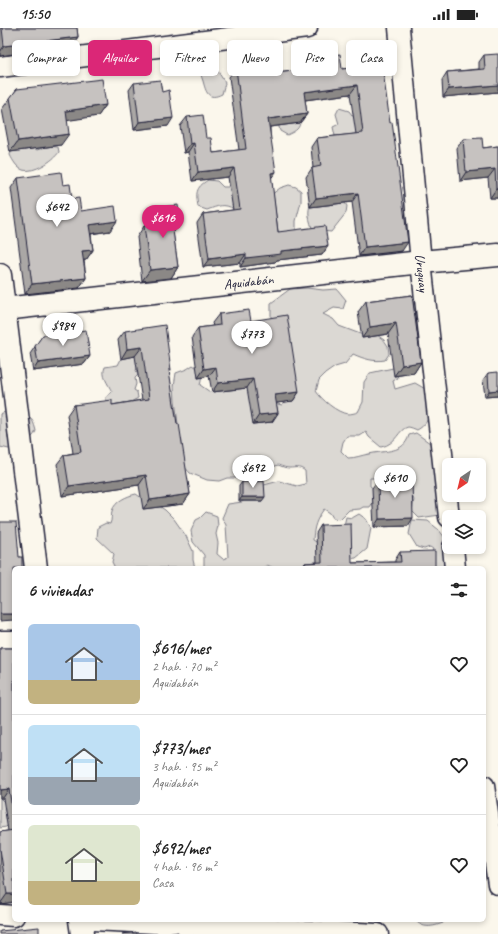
<!DOCTYPE html>
<html lang="es">
<head>
<meta charset="utf-8">
<style>
  :root { --surface:#fff; --page:#f2f2f2; --text:#222; --muted:#767676; --line:#e0e0e0; --accent:#db2777 }
  body { margin:0; font-family:Caveat,sans-serif; background:var(--page); color:var(--text); height:100vh; display:flex; flex-direction:column; font-size:15px; white-space:nowrap }
  * { box-sizing:border-box; margin:0 }
  p { font-size:13px; color:var(--muted) }
  .icon { flex:none; width:22px; height:22px; fill:none; stroke:currentColor; stroke-width:2; stroke-linecap:round; stroke-linejoin:round }
  .map { position:relative; flex:1; overflow:hidden }
  .drawer { position:absolute; left:12px; top:538px; width:474px; height:356px; display:flex; flex-direction:column; background:var(--surface); border-radius:6px; box-shadow:0 2px 6px #0003 }
  .drawer>* { flex:none }
  .guide { position:absolute; left:12px; top:12px; width:474px; height:36px; display:flex; gap:8px }
  .needle { width:26px; rotate:215deg }
  .buttons { position:absolute; left:442px; top:430px; display:grid; gap:8px }
  .buttons a { display:grid; place-items:center; width:44px; height:44px; border-radius:6px; background:var(--surface); box-shadow:0 2px 6px #0003; font-size:20px }
  .price { position:absolute; translate:-50% -34px; padding:0 9px; border-radius:14px; background:#fff; color:#222; font-size:13px; line-height:26px; filter:drop-shadow(0 1px 2px #0008) }
  .price::after { content:''; position:absolute; left:50%; top:24px; width:12px; height:9px; margin-left:-6px; background:inherit; clip-path:polygon(0 0,100% 0,50% 100%) }
  .price.active { background:var(--accent); color:#fff }
  ul { padding:0; list-style:none }
  li { display:flex; align-items:center; gap:12px; height:100px; padding:0 16px }
  li+li { border-top:1px solid var(--line) }
  li span { display:grid; place-items:center; flex:none; width:112px; height:80px; border-radius:6px; color:#555 }
  li>.icon { margin-inline-start:auto }
  span .icon { width:48px; height:48px; fill:#fffc; stroke-width:1 }
  li b { font-size:17px }
  h2 { display:flex; justify-content:space-between; align-items:center; height:48px; padding:0 16px; font-size:17px }
  .pill { padding:0 14px; border-radius:6px; background:var(--surface); box-shadow:0 2px 6px #0003; font-size:14px; line-height:36px }
  .pill.active { background:var(--accent); color:#fff }
  .status { display:flex; justify-content:space-between; align-items:center; height:28px; padding:0 20px; background:var(--surface); direction:ltr }
  .status svg { height:11px; fill:currentColor }
  .map>svg:first-child { display:block }
  .green { fill:#dbd8d3; stroke:#7e7d87 }
  .lines { fill:none; stroke-linecap:round; stroke-linejoin:round }
  .minor-casing { stroke:#22223b; stroke-width:23 }
  .tertiary-casing { stroke:#22223b; stroke-width:25 }
  .trunk-casing { stroke:#22223b; stroke-width:25 }
  .minor { stroke:#fbf7ec; stroke-width:20 }
  .tertiary { stroke:#fbf7ec; stroke-width:22 }
  .trunk { stroke:#fbf7ec; stroke-width:22 }
  .wall { fill:#aaa7a5; stroke:#22223b }
  .shaded-wall { fill:#8b8886; stroke:#22223b }
  .building { fill:#c6c2c0; stroke:#22223b }
  .labels { text-anchor:middle; stroke-width:3; stroke-linejoin:round; paint-order:stroke }
  .street-label { font-size:14px; fill:#22223b; stroke:#fbf7ec }
</style>
</head>
<body>
<div class="status"><b>15:50</b><svg viewBox="0 0 49 12"><path d="M0 12V9h3v3zM5 12V6h3v6zM10 12V3h3v9zM15 12V0h3v12zM26 1h20v11H26zM47 4h2v5h-2z"/></svg></div>
<div class="map">
<svg width="498" height="906" viewBox="0 0 498 906">
  <rect width="100%" height="100%" fill="#fbf7ec"/>
  <filter id="ink" filterUnits="userSpaceOnUse"><feTurbulence type="fractalNoise" baseFrequency=".025" numOctaves="2"/><feDisplacementMap in="SourceGraphic" scale="8" xChannelSelector="R" yChannelSelector="G"/><feConvolveMatrix kernelMatrix="1 2 1 2 8 2 1 2 1" color-interpolation-filters="sRGB"/></filter>
  <g filter="url(#ink)">
    <!-- green -->
    <g class="green">
      <path d="M210 37 216 40 225 55 222 66C208 73 206 64 203 53 201 47 200 46 201 40Z"/>
      <path d="M339 80 349 83 355 91 368 98 341 116 335 108 333 99 339 96 336 86Z"/>
      <path d="M295 89 300 95C299 102 293 104 287 107L280 103 278 95Z"/>
      <path d="M29 117 37 122 48 118 58 119 59 124C53 133 34 145 23 142 17 140 13 133 10 127L12 118Z"/>
      <path d="M208 152 217 153 223 159H228L234 155V181C224 175 218 178 207 182L198 179C196 165 195 160 208 152Z"/>
      <path d="M289 157 296 159 301 163V174L296 193V201L293 207 279 212 271 167 280 160Z"/>
      <path d="M313 169H341L347 178 346 185 331 204 322 203 312 200C308 187 307 183 313 169Z"/>
      <path d="M307 260 323 262 337 261 346 272 343 281 334 280 323 286 333 291 339 298 363 307H377L384 312 388 318 389 326 385 332C374 334 364 331 353 326L345 336 335 339 325 346 319 352 316 363C321 371 337 385 348 386 351 386 355 385 358 384L363 374 364 354 370 345 393 340 396 344 398 350 393 353 395 361 415 355 427 362C429 378 434 393 417 402 415 401 410 399 408 399 398 401 397 416 381 419L369 409 366 404 360 408H347L343 414 341 423 348 430C356 430 362 427 369 426 385 422 404 426 409 407L416 405 434 418 440 487 419 490 412 483 414 472 409 461 408 449 402 451 393 446 384 450H370V458L375 462 373 474 370 479H363L360 481 349 482 340 491 333 490 330 485 324 481C316 492 314 498 313 512L321 517 341 510 346 489 352 490 359 486 366 491 371 500 367 521 356 530 347 531 326 540H274L267 537 263 540H204V527L193 514 191 503 196 492 200 490 206 484 217 488 218 498 216 506 218 515 217 526 223 531 228 529 226 497 222 490 228 476 242 474 264 457 279 453 297 458 306 456 305 443C299 438 296 440 289 440 285 440 281 438 278 437 270 441 262 442 255 446L245 444 238 450H227L219 453 207 452 190 445 183 437 175 372 174 358 176 345 187 341 193 337C201 342 203 348 200 357L210 364 236 350 273 375 282 377 286 371 271 292V275L290 261Z"/>
      <path d="M132 321 144 332 136 342 138 347 135 350 136 356 134 362 137 364 138 370 125 377 106 383V369L112 364C108 355 101 348 105 339L118 337 121 331Z"/>
      <path d="M10 382C26 384 32 386 36 403 32 414 18 415 9 421L0 419V386Z"/>
      <path d="M136 466 149 475 156 476 165 482 174 491 186 508 193 523V532L195 540H115L112 534 114 526 97 510 98 499 106 495 110 496C112 492 111 487 112 483 115 473 127 468 136 466Z"/>
      <path d="M412 492 428 493 439 502 448 514 449 540H430L431 526 433 521 430 519 424 521 417 519 409 506Z"/>
      <path d="M0 770 4 774 6 779 4 782 7 786 9 796 6 799 0 800Z"/>
      <path d="M415 892H443V895C432 899 423 901 415 892Z"/>
    </g>
    <g class="lines">
      <defs>
        <g id="minor">
          <path id="s1" d="M399 0 421 234 449 489"/>
          <path d="M0 39 307 0"/>
          <path d="M453 519 455 540"/>
          <path d="M484 758 498 856"/>
          <path d="M0 887 14 888"/>
          <path d="M92 892 378 906"/>
        </g>
        <g id="tertiary">
          <path id="s2" d="M4 281 421 234 498 227"/>
          <path d="M0 614H14"/>
        </g>
        <g id="trunk">
          <path d="M0 247 36 540"/>
          <path d="M80 892 82 906"/>
        </g>
      </defs>
      <!-- minor casing -->
      <use href="#minor" class="minor-casing"/>
      <!-- tertiary casing -->
      <use href="#tertiary" class="tertiary-casing"/>
      <!-- trunk casing -->
      <use href="#trunk" class="trunk-casing"/>
      <!-- minor -->
      <use href="#minor" class="minor"/>
      <!-- tertiary -->
      <use href="#tertiary" class="tertiary"/>
      <!-- trunk -->
      <use href="#trunk" class="trunk"/>
    </g>
    <!-- wall -->
    <g class="wall">
      <path d="M0 0H77L78 9 71 18 0 28Z"/>
      <path d="M484 27 498 64 443 69 442 52 447 44 479 41V34Z"/>
      <path d="M306 30 342 41 382 36 402 223 359 228 352 174 310 179 306 149 312 140H313L311 119 317 110 356 106 350 66 305 72 307 86 300 95 270 99 271 150 278 204 328 218 322 227 277 232 275 234 240 239V235L203 239 197 195 203 186 233 182 228 149 192 153 188 124 184 125 180 98 187 89 206 110 213 125 239 122 229 49 236 40 262 47 300 42V39Z"/>
      <path d="M134 55 162 64 168 98 134 102 129 62Z"/>
      <path d="M17 61 106 77 98 88 67 92 61 117 10 124 2 81Z"/>
      <path d="M463 111 483 120 498 118V170H490L488 150 460 153 457 120Z"/>
      <path d="M18 150 63 157 81 183 110 203 91 206 93 222 86 232H84L86 250 79 260 25 266 11 160Z"/>
      <path d="M154 180 180 194 173 204 178 239 171 250 142 253 137 209 144 198H147L146 191Z"/>
      <path d="M412 267 421 334 414 345 394 348 388 306 362 310 358 284 366 273Z"/>
      <path d="M219 286 251 293 299 364 293 373 276 375 278 385 272 394 253 396 247 360 212 364 209 348 198 350 192 309 198 300 213 298 212 295Z"/>
      <path d="M125 303 171 342 169 345 177 396 190 466 183 476 143 481 139 457 62 468 57 436 64 427 73 425 67 387 74 377H112L142 372 135 328 121 331 118 312Z"/>
      <path d="M43 307 90 328 84 336 33 343 30 326Z"/>
      <path d="M488 345 498 368 485 369 483 352Z"/>
      <path d="M378 452 408 498 374 499 372 460Z"/>
      <path d="M242 454 262 473H239V458Z"/>
      <path d="M321 497 352 535 395 534V532L400 524 435 540H302L305 535 317 534 316 505Z"/>
      <path d="M0 620H14V874L0 876V804L8 803 3 770H0Z"/>
    </g>
    <!-- shaded-wall -->
    <g class="shaded-wall">
      <path d="M78 9 71 18 0 28V24L4 18Z"/>
      <path d="M357 57 350 66 297 73 304 64Z"/>
      <path d="M498 57V64L443 69 449 61Z"/>
      <path d="M106 77 98 88 58 94 66 83Z"/>
      <path d="M307 86 300 95 262 100 268 91Z"/>
      <path d="M173 90 168 98 134 102 139 94Z"/>
      <path d="M69 106 61 117 10 124 18 113Z"/>
      <path d="M194 115 188 124 184 125 190 116Z"/>
      <path d="M234 140 228 149 192 153 198 144Z"/>
      <path d="M495 141 488 150 460 153 466 144Z"/>
      <path d="M276 144 269 153 271 145Z"/>
      <path d="M496 161H498V170H490Z"/>
      <path d="M358 165 352 174 310 179 316 170Z"/>
      <path d="M117 193 110 203 82 207 89 197Z"/>
      <path d="M180 194 173 205 172 195Z"/>
      <path d="M408 214 402 223 359 228 365 219Z"/>
      <path d="M328 218 322 227 277 232 275 234 240 239 246 230 281 223Z"/>
      <path d="M93 222 86 232 75 233 82 223Z"/>
      <path d="M246 226 240 235 203 239 209 231Z"/>
      <path d="M178 239 171 250 142 253 150 242Z"/>
      <path d="M86 250 79 260 25 266 32 256Z"/>
      <path d="M396 295 388 306 362 310 370 299Z"/>
      <path d="M142 319 135 328 121 331 127 321Z"/>
      <path d="M90 328 84 336 33 343 38 335Z"/>
      <path d="M421 334 414 345 394 348 402 337Z"/>
      <path d="M216 339 209 348 198 350 204 341Z"/>
      <path d="M253 351 247 360 212 364 218 355Z"/>
      <path d="M498 362V368L485 369 489 363Z"/>
      <path d="M299 364 293 373 269 376 275 367Z"/>
      <path d="M278 385 272 394 253 396 259 387Z"/>
      <path d="M146 447 139 457 62 468 69 458Z"/>
      <path d="M190 466 183 476 143 481 150 472Z"/>
      <path d="M242 469H265L262 473H239Z"/>
      <path d="M413 490 408 498 374 499 379 491Z"/>
      <path d="M0 586H14V592L0 593Z"/>
      <path d="M9 761 3 770H0V762Z"/>
      <path d="M7 866H14V874L0 876Z"/>
    </g>
    <!-- building -->
    <g class="building">
      <path d="M2 0H77L78 9 4 18Z"/>
      <path d="M340 26 342 41 382 36 390 95 392 94 408 214 365 219 358 165 316 170 312 140 321 138 317 110 363 105 357 57 304 64 307 86 268 91 276 144 271 145 278 204 325 198 328 218 281 223V226L246 230V226L209 231 203 186 240 181 234 140 198 144 194 115 190 116 187 89 203 87 206 110H211L213 125 246 121 236 40 261 37 262 47 308 41 306 30Z"/>
      <path d="M498 26V57L449 61 447 44 485 41 484 27Z"/>
      <path d="M102 51 106 77 66 83 69 106 18 113 10 70 17 61Z"/>
      <path d="M160 52 162 64 169 62 173 90 139 94 134 55Z"/>
      <path d="M482 110 483 120 498 118V161H496L495 141 466 144 463 111Z"/>
      <path d="M61 144 63 157 70 156 72 171 79 170 81 183 115 178 117 193 89 197 93 222 82 223 86 250 32 256 18 150Z"/>
      <path d="M178 177 180 194 172 195 178 239 150 242 144 198 156 197 154 180Z"/>
      <path d="M412 267 421 334 402 337 396 295 370 299 366 273Z"/>
      <path d="M249 282 251 293 287 287 299 364 275 367 278 385 259 387 253 351 218 355 216 339 204 341 198 300 220 297 219 286Z"/>
      <path d="M165 297 171 342H169L177 396H179L190 466 150 472 146 447 69 458 64 427 81 424 74 377 112 372V377L149 371 142 319 127 321 125 303Z"/>
      <path d="M86 302 90 328 38 335 35 318 43 307Z"/>
      <path d="M498 344V362L489 363 488 345Z"/>
      <path d="M378 452H412L413 490 379 491Z"/>
      <path d="M264 453 265 469H242V454Z"/>
      <path d="M0 494H16L19 529H22V540H14V586H0Z"/>
      <path d="M351 496 352 535 401 534 400 524 435 523V540H306L305 535 322 534 321 497Z"/>
      <path d="M0 620H14V794L9 761 0 762Z"/>
      <path d="M14 802V866H7L0 821V804Z"/>
      <path d="M39 899V906H0V903Z"/>
      <path d="M136 904 137 906H122Z"/>
      <path d="M178 904V906H167Z"/>
    </g>
  </g>
  <g class="labels">
    <!-- street labels -->
    <g class="street-label">
      <text dy="5" stroke="none"><textPath href="#s1" startOffset="246">Uruguay</textPath></text>
      <text dy="5" stroke="none"><textPath href="#s2" startOffset="246">Aquidabán</textPath></text>
    </g>
  </g>
</svg>
<div class="buttons">
<a><svg class="needle" viewBox="-14 -14 28 28"><path d="M0-13l5 13h-10z" fill="#e53935"/><path d="M0 13l5-13h-10z" fill="#767676"/></svg></a>
<a><svg class="icon" aria-label="layers" viewBox="0 0 24 24"><path d="M12 4l9 5-9 5-9-5zM3 14l9 5 9-5"/></svg></a>
</div>
<b class="price" style="left:57px;top:200px">$642</b>
<b class="price active" style="left:163px;top:211px">$616</b>
<b class="price" style="left:63px;top:319px">$984</b>
<b class="price" style="left:252px;top:327px">$773</b>
<b class="price" style="left:253px;top:461px">$692</b>
<b class="price" style="left:395px;top:471px">$610</b>
<div class="guide">
<a class="pill">Comprar</a>
<a class="pill active">Alquilar</a>
<a class="pill">Filtros</a>
<a class="pill">Nuevo</a>
<a class="pill">Piso</a>
<a class="pill">Casa</a>
</div>
<section class="drawer">
<h2>6 viviendas<svg class="icon" aria-label="filters" viewBox="0 0 24 24"><path d="M4 7h16M4 17h16"/><circle cx="9" cy="7" r="2"/><circle cx="15" cy="17" r="2"/></svg></h2>
<ul>
<li><span style="background:linear-gradient(#a9c7e8 70%,#c2b280 0)"><svg class="icon" aria-label="home" viewBox="0 0 24 24"><path d="M3 11l9-7 9 7M6 9v11h12V9"/></svg></span><div><b>$616/mes</b><p>2 hab. · 70 m²</p><p>Aquidabán</p></div><svg class="icon" aria-label="heart" viewBox="0 0 24 24"><path d="M12 20l-8-8c-3-5 5-10 8-4 3-6 11-1 8 4z"/></svg></li>
<li><span style="background:linear-gradient(#bfe0f5 65%,#9aa5b1 0)"><svg class="icon" aria-label="home" viewBox="0 0 24 24"><path d="M3 11l9-7 9 7M6 9v11h12V9"/></svg></span><div><b>$773/mes</b><p>3 hab. · 95 m²</p><p>Aquidabán</p></div><svg class="icon" aria-label="heart" viewBox="0 0 24 24"><path d="M12 20l-8-8c-3-5 5-10 8-4 3-6 11-1 8 4z"/></svg></li>
<li><span style="background:linear-gradient(#dfe7d0 70%,#c2b280 0)"><svg class="icon" aria-label="home" viewBox="0 0 24 24"><path d="M3 11l9-7 9 7M6 9v11h12V9"/></svg></span><div><b>$692/mes</b><p>4 hab. · 96 m²</p><p>Casa</p></div><svg class="icon" aria-label="heart" viewBox="0 0 24 24"><path d="M12 20l-8-8c-3-5 5-10 8-4 3-6 11-1 8 4z"/></svg></li>
</ul>
</section>
</div>
</body>
</html>
